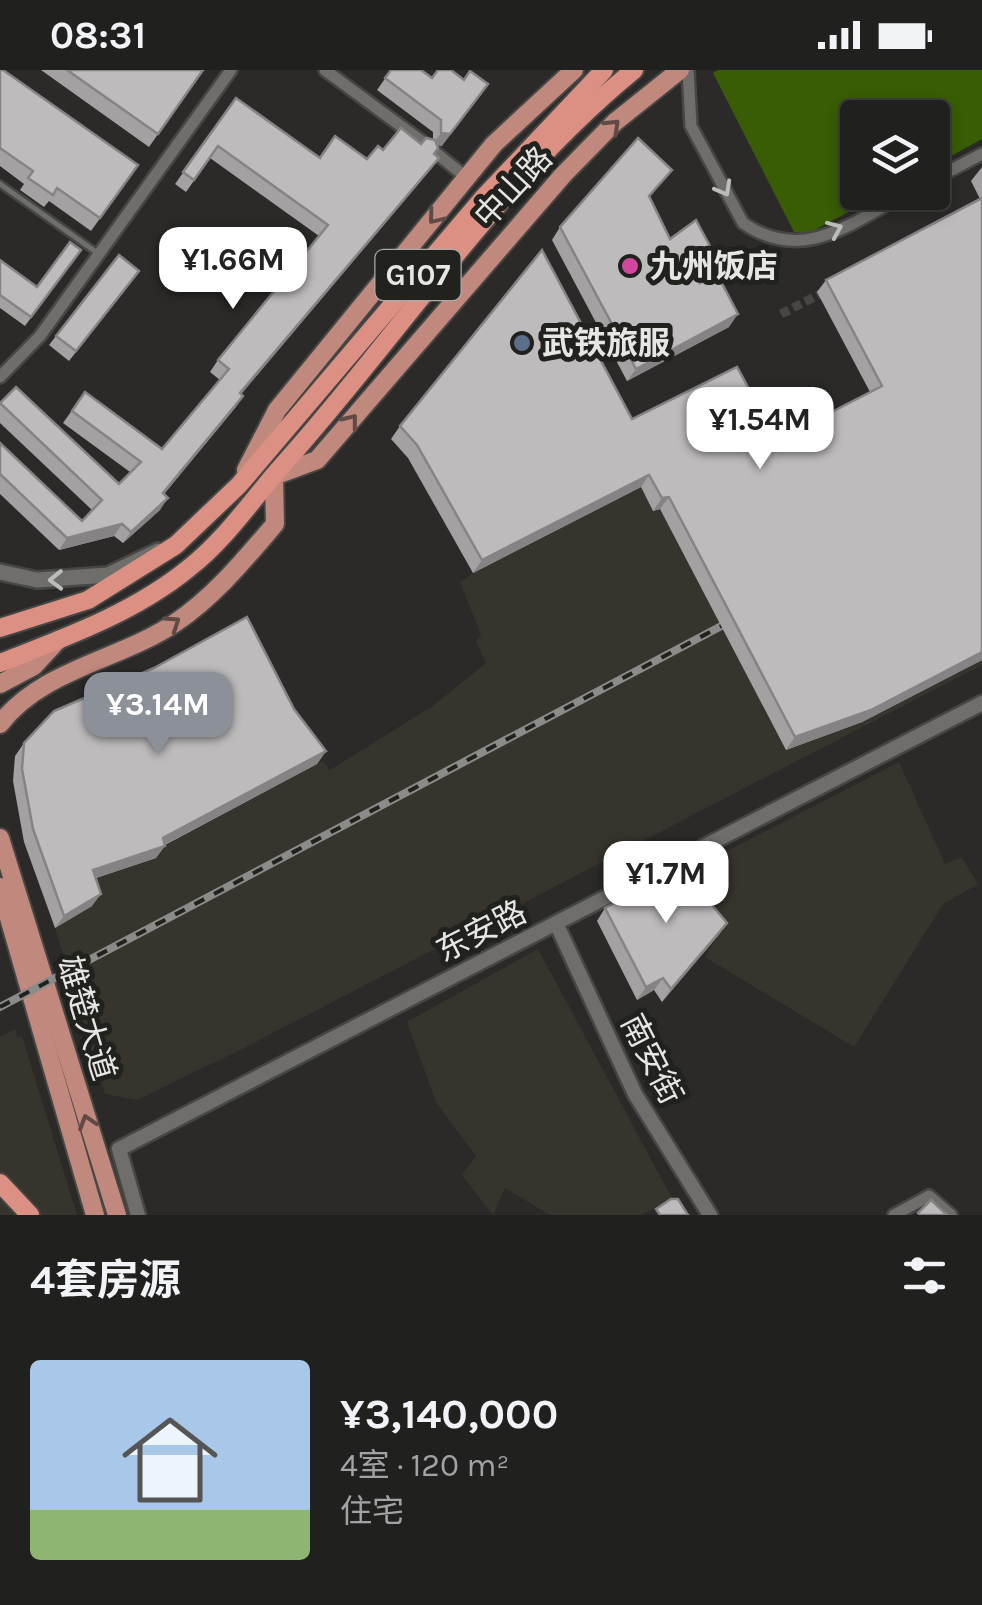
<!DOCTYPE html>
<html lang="zh">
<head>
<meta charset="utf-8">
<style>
  :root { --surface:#20201e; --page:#282827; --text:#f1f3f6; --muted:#a2a3a4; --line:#3d3e3c; --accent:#8c9099 }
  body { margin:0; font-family:Karla,"Noto Sans SC",sans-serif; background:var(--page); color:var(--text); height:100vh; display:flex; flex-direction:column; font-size:38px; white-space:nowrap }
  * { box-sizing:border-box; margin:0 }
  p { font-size:32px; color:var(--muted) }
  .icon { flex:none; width:55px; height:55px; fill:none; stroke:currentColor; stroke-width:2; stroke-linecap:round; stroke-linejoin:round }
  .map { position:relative; height:1145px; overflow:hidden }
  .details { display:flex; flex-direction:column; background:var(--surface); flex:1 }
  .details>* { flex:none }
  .fabs { position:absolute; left:840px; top:30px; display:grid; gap:20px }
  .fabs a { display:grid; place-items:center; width:110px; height:110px; border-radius:10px; background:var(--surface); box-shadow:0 5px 15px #0003,0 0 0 2px var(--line); font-size:50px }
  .price { position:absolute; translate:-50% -85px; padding:0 22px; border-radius:20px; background:#fff; color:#222; font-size:32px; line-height:65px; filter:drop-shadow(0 2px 5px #0008) }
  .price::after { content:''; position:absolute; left:50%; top:60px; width:30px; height:22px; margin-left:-15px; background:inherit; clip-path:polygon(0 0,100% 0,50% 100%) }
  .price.current { background:var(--accent); color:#fff }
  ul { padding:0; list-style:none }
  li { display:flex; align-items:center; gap:30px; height:250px; padding:0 30px }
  li span { display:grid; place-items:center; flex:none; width:280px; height:200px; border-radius:10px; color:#555 }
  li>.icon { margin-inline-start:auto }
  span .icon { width:120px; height:120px; fill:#fffc; stroke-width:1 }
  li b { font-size:42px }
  h2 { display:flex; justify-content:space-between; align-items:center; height:120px; padding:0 30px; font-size:42px }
  .status { display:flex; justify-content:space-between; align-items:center; height:70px; padding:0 50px; background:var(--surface); direction:ltr }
  .status svg { height:28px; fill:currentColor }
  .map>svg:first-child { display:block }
  .built { fill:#36342c }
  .green { fill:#385d04 }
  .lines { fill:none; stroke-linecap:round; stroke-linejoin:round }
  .pedestrian-tunnel { stroke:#474644; stroke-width:9; stroke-dasharray:9 4.5; stroke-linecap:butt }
  .service-casing { stroke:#464644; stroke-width:10 }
  .minor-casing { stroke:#464644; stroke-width:16 }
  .tertiary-casing { stroke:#464644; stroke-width:19 }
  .secondary-casing { stroke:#464644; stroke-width:20 }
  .primary-casing { stroke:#464644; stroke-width:22 }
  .trunk-casing { stroke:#464644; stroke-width:22 }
  .service { stroke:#6f6e6b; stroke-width:5 }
  .minor { stroke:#6f6e6b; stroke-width:11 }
  .tertiary { stroke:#6f6e6b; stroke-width:14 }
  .secondary { stroke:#6f6e6b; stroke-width:15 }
  .primary { stroke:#c1887d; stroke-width:18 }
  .trunk { stroke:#dc9083; stroke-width:18 }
  .rail-casing { stroke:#8b8b89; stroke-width:8 }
  .rail { stroke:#21211e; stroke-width:4; stroke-dasharray:11; stroke-linecap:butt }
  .wall { fill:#a3a1a2 }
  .shaded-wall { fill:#858384 }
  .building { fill:#bebbbc; stroke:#858384; stroke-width:2.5 }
  .oneway { stroke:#614a44 }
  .oneway2 { stroke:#bcbcba }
  .hotel-dot { fill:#d1479c; stroke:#21211e; stroke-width:4 }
  .service-dot { fill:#5c6f8a; stroke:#21211e; stroke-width:4 }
  .labels { text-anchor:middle; stroke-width:10; stroke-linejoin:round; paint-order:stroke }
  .shield { fill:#21211e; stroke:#ababa9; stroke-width:2.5 }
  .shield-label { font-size:30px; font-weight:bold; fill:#e6e6e4 }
  .street-label { font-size:32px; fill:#e6e6e4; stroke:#21211e }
  .poi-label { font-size:32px; font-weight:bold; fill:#e6e6e4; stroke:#21211e; text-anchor:start }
</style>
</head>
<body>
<div class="status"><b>08:31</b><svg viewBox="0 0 49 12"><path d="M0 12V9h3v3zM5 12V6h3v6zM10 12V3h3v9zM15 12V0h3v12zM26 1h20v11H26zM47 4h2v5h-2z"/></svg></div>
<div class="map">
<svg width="982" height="1145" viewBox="0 0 982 1145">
  <rect width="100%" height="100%" fill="#2b2a28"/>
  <!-- built -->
  <g class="built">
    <path d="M982 272V595L242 979 137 1030 105 1024 55 858 92 836 84 812 156 788 154 780 317 694 323 691 330 700 434 635 486 593 476 571 481 565 460 512 473 503 641 417 653 441Z"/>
    <path d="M899 692 945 794 962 787 978 814 943 834 854 977 705 887 718 866 679 806Z"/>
    <path d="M538 879 673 1130 641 1145H550L505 1118 493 1145 462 1105 476 1086 436 1032 407 952Z"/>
    <path d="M15 959 17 968 22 966 77 1145H0V967Z"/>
  </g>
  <!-- green -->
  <path class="green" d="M718 0H982V69L933 96 932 48H858V122L884 123 809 163 794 162 713 3Z"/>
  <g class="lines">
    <!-- pedestrian-tunnel -->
    <path class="pedestrian-tunnel" d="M781 244 828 220"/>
    <defs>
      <path id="service" d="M0 114 99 184"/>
      <g id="minor">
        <path d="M325 0 424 73"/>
        <path d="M688 0 691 56 743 153C803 195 853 152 909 122"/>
        <path d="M436 83 467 108"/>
        <path d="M932 110 982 84"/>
        <path d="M0 307 40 266 231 0"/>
        <path d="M894 1145 929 1126 951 1145"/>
      </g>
      <g id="tertiary">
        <path d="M556 853 635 1024 710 1145"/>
        <path d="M138 1145 119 1079 982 633"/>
      </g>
      <path id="secondary" d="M0 502 37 510 108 505 158 481"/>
      <g id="primary">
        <path d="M246 400 277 340 494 74 574 0"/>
        <path d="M0 614 34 596 58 570"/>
        <path d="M0 654C42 599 120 590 175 553 214 527 245 489 275 454L274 406 317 390 563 105 615 52 680 0"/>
        <path d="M0 768 117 1145"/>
        <path d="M0 817 95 1145"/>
      </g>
      <g id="trunk">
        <path d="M0 558 88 530 176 475 239 415 483 128 604 0"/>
        <path d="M0 593C66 567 134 543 189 498 225 470 251 431 281 397 399 266 496 113 634 0"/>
        <path d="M0 1113 30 1145"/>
      </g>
    </defs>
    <!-- service casing -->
    <use href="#service" class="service-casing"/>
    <!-- minor casing -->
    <use href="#minor" class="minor-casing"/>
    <!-- tertiary casing -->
    <use href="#tertiary" class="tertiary-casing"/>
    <!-- secondary casing -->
    <use href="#secondary" class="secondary-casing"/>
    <!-- primary casing -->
    <use href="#primary" class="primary-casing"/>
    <!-- trunk casing -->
    <use href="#trunk" class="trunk-casing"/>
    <!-- service -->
    <use href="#service" class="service"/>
    <!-- minor -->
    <use href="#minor" class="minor"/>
    <!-- tertiary -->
    <use href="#tertiary" class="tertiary"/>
    <!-- secondary -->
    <use href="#secondary" class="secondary"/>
    <!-- primary -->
    <use href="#primary" class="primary"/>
    <!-- trunk -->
    <use href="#trunk" class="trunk"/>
    <defs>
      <path id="rail" d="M0 937 746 543"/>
    </defs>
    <!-- rail casing -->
    <use href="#rail" class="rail-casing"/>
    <!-- rail -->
    <use href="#rail" class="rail"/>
  </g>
  <!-- wall -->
  <g class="wall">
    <path d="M0 0 138 95 91 161 49 131 44 137 20 120 24 114 0 96Z"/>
    <path d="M41 0H203L149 77Z"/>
    <path d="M391 0 432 8 438 0 442 76 437 75 434 84 439 88 430 100 241 324 243 326 235 338 164 424 160 440 123 473 114 466 59 480 0 424V373L82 451 92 440 0 353V333L119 414 130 402 63 353 85 322 162 379 220 310 210 302 218 290 319 166 210 88 186 122 175 114 236 28 320 88 367 89 383 80 421 74 433 69V62L377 20Z"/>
    <path d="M982 97V590L862 652 786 680 660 439 653 441 641 417 473 503 408 388 391 369 400 356 632 349 777 370 870 322 817 222 826 210 980 129 971 111Z"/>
    <path d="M672 100 649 127 670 169 703 193 697 196 700 213 729 257 627 311 552 170 560 157Z"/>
    <path d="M81 180 25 256 0 238V190L37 217Z"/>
    <path d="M139 201 69 291 49 275 56 266Z"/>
    <path d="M294 639 326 681 317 694 165 775 156 788 96 808 92 836 55 858 24 772 13 711 15 686 24 673Z"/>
    <path d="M702 823 727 853 662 932 654 920 637 930 597 851 605 838Z"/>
  </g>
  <!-- shaded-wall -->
  <g class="shaded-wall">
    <path d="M488 14 442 76 433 74 441 63Z"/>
    <path d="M439 88 430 100 232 335 240 323Z"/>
    <path d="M712 180 703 193 687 200 695 188Z"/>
    <path d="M738 244 729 257 627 311 636 299Z"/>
    <path d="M243 326 235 338 155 435 163 423Z"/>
    <path d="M649 405 641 417 473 503 482 490Z"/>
    <path d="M669 427 660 439 653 441 662 428Z"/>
    <path d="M168 428 160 440 123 473 131 462Z"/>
    <path d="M122 454 114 466 59 480 67 468Z"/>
    <path d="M982 582V590L862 652 786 680 795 667Z"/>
    <path d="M326 681 317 694 158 778 165 776 156 788 84 812 93 800 163 768Z"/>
    <path d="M101 824 92 836 55 858 64 846Z"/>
    <path d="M727 853 718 866 662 932 671 919Z"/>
    <path d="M663 908 654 920 637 930 646 917Z"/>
  </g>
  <!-- building -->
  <g class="building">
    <path d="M0 0H3L138 95 100 148 57 118 53 125 28 108 33 101 0 78Z"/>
    <path d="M67 0H203L158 64Z"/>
    <path d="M391 0H421L432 8 438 0H451L464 10 470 1 488 14 450 64 441 63V50L385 8Z"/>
    <path d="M236 28 320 88 335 66 367 89 378 76 383 80 401 58 421 74 426 68 435 70 438 78 434 84 439 88 240 323 243 326 163 423 168 428 131 462 122 454 67 468 0 404V373L82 451 102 430 0 333 16 317 119 414 141 392 72 341 85 322 162 379 229 299 218 290 328 155 218 76 194 110 183 102Z"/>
    <path d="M638 68 672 100 649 126 670 169 696 150 712 180 695 188 700 213 717 204 738 244 636 299 560 157Z"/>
    <path d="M982 128V582L871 640 795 667 669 427 662 428 649 405 482 490 417 375 400 356 542 180 632 349 737 297 777 370 882 316 826 210Z"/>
    <path d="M70 172 81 180 31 247 0 225V190L37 217Z"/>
    <path d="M119 185 139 201 76 281 56 266Z"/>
    <path d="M247 547 294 639 326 681 163 768 165 776 93 800 101 824 64 846 33 759 22 699 24 673 54 641 154 598Z"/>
    <path d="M688 794 702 823 727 853 671 919 663 908 646 917 605 838Z"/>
    <path d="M671 1129H678L688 1145H660L656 1139Z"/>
    <path d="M931 1130 947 1145H920L918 1143Z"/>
  </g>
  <!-- one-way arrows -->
  <defs><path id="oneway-chevron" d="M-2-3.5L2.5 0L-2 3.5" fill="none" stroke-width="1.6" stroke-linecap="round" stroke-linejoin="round" transform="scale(2.5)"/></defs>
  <g class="oneway">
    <use href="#oneway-chevron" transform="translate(613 56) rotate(-44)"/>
    <use href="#oneway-chevron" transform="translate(435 147) rotate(129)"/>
    <use href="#oneway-chevron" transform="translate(351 351) rotate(-52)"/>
    <use href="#oneway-chevron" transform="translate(173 553) rotate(-34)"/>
    <use href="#oneway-chevron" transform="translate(87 1052) rotate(-107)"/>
  </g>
  <g class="oneway2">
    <use href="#oneway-chevron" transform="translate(724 119) rotate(61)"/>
    <use href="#oneway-chevron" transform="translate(835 159) rotate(-23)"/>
    <use href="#oneway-chevron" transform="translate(56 510) rotate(179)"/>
  </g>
  <!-- markers -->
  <circle class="hotel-dot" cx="630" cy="196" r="10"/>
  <circle class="service-dot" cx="522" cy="273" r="10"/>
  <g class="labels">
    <!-- shield labels -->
    <rect class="shield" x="375.5" y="180" width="85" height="50" rx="8"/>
    <g class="shield-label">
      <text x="418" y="215">G107</text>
    </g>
    <!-- street labels -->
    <g class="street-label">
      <text transform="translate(513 117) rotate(-47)" y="11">中山路</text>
      <text transform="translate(481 861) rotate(-27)" y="11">东安路</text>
      <text transform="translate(87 948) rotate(73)" y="11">雄楚大道</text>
      <text transform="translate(652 989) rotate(63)" y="11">南安街</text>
    </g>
    <!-- poi labels -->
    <g class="poi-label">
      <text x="650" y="207">九州饭店</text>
      <text x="542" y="284">武铁旅服</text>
    </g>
  </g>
</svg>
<div class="fabs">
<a><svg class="icon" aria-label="layers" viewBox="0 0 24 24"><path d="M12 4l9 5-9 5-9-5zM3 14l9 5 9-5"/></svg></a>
</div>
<b class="price" style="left:233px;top:242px">¥1.66M</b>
<b class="price" style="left:760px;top:402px">¥1.54M</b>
<b class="price current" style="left:158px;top:687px">¥3.14M</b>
<b class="price" style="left:666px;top:856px">¥1.7M</b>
</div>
<section class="details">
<h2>4套房源<svg class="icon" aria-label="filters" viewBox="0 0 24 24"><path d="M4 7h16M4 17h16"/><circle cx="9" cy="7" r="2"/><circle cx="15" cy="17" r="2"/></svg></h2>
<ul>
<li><span style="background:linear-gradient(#a9c7e8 75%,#8fb573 0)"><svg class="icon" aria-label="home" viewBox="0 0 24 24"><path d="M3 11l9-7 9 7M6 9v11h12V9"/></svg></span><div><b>¥3,140,000</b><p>4室 · 120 m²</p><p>住宅</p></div></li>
</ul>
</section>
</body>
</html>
